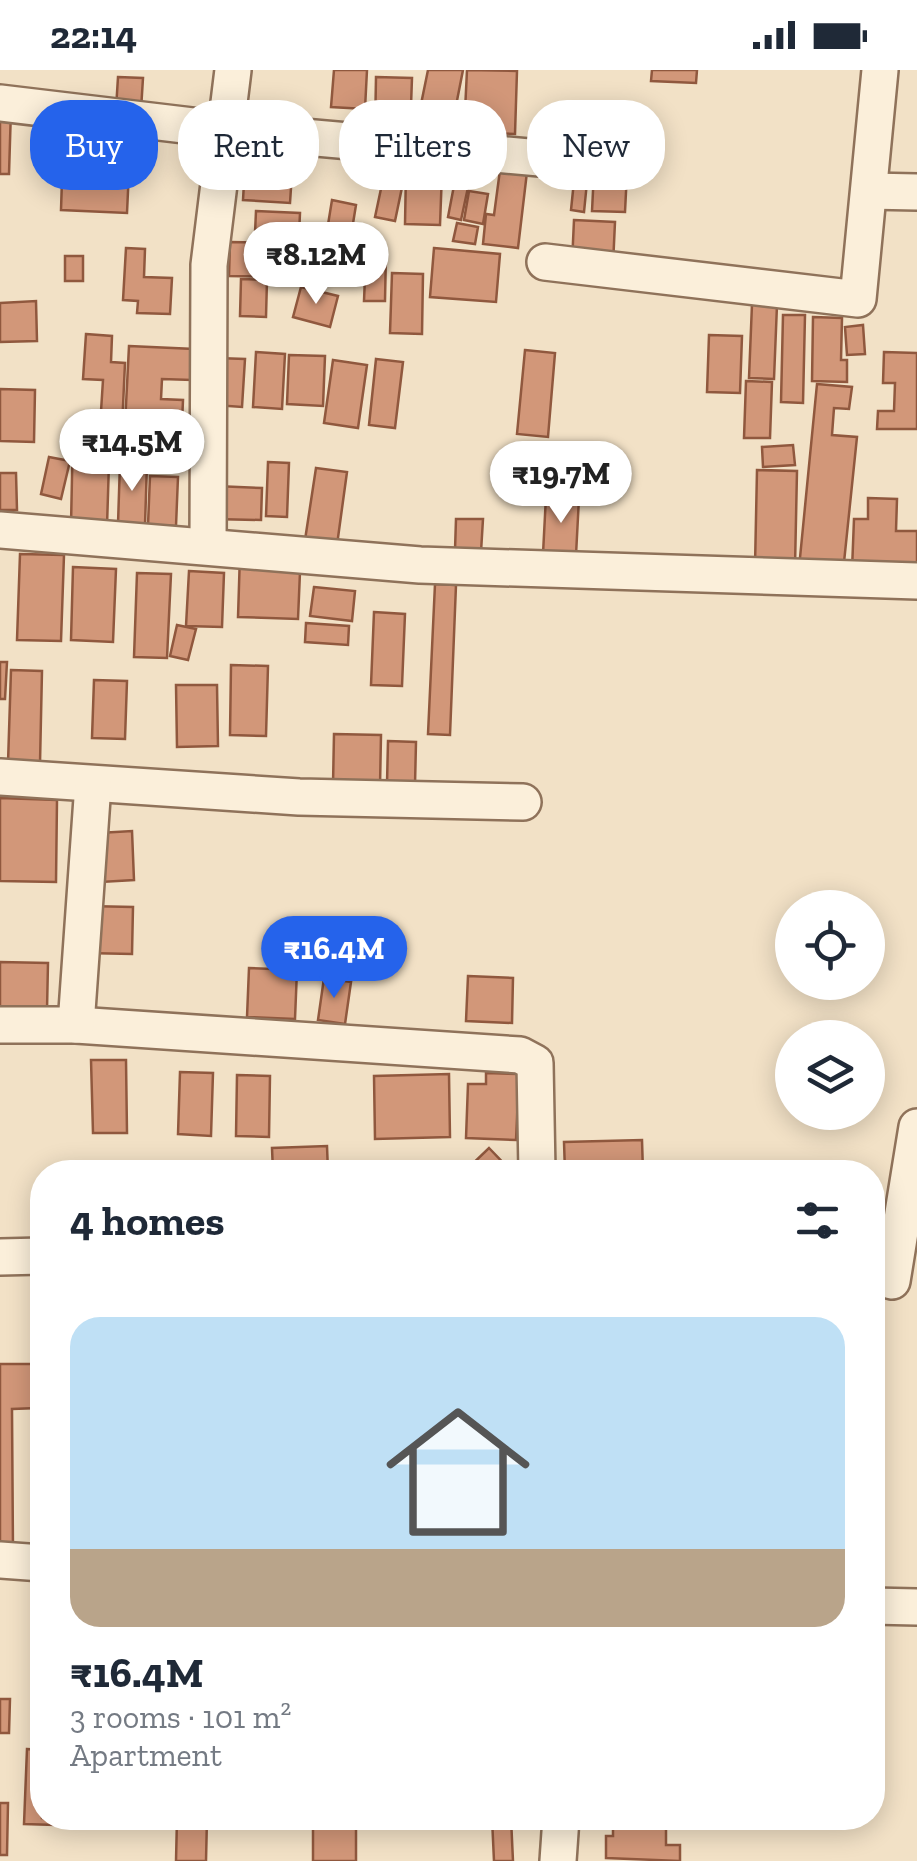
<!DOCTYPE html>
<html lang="en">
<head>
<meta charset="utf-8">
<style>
  :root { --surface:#fff; --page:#f6f6f7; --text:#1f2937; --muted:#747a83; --accent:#2563eb }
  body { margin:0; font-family:"Zilla Slab",serif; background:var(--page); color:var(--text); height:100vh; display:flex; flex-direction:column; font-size:38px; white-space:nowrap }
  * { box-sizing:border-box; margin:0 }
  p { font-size:32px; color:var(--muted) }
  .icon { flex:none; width:55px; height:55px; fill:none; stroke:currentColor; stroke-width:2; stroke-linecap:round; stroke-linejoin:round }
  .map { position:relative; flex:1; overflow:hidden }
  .side { position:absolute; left:30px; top:1090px; width:855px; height:670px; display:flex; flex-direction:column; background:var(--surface); border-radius:40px; box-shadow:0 5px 25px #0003 }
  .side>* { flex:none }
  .top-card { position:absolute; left:30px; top:30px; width:858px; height:90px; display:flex; gap:20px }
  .controls { position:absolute; left:775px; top:820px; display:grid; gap:20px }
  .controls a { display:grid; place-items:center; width:110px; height:110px; border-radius:50%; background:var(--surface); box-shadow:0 5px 25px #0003; font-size:50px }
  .price { position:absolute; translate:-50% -85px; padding:0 22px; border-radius:35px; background:#fff; color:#222; font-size:32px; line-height:65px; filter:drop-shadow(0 2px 5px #0008) }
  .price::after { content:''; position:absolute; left:50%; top:60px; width:30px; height:22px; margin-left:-15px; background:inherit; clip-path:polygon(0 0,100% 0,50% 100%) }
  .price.on { background:var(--accent); color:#fff }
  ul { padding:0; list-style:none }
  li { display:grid; align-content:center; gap:20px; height:530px; padding:0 40px }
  li span { display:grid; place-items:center; height:310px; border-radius:30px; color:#555 }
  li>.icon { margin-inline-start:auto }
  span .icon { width:180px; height:180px; fill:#fffc; stroke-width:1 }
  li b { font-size:42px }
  h2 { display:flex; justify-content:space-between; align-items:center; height:120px; padding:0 40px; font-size:42px }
  .tag { padding:0 35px; border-radius:40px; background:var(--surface); box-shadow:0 5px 25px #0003; font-size:35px; line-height:90px }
  .tag.on { background:var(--accent); color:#fff }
  .status { display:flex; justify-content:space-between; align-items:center; height:70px; padding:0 50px; background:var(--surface); direction:ltr }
  .status svg { height:28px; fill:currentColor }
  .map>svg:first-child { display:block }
  .building { fill:#d29779; stroke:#90583e; stroke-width:2.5 }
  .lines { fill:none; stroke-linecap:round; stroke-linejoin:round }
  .street-casing { stroke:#8f725a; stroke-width:40 }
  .street { stroke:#fbefda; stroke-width:35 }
</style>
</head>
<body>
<div class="status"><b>22:14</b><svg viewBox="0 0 49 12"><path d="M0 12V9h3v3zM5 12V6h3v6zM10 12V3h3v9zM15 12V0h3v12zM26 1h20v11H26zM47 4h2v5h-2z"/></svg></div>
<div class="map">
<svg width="917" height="1791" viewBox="0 0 917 1791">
  <rect width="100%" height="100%" fill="#f2e1c6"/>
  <!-- building -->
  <g class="building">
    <path d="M334 0H367L365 39 331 37Z"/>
    <path d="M428 0H463L453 51 419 44Z"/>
    <path d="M467 0 517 1 515 64 464 62Z"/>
    <path d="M652 0H697L696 13 651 11Z"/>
    <path d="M118 7 143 8 141 40 116 39Z"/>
    <path d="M376 7 412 8 410 63 375 62Z"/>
    <path d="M0 39H11L9 104H0Z"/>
    <path d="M95 76 130 78 127 143 61 140 63 79 94 80Z"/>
    <path d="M246 78 309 82 307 104 292 103 290 133 243 130Z"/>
    <path d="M385 100 405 103 395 151 375 147Z"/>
    <path d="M500 100 527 102 518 178 483 174 486 144 494 145Z"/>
    <path d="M406 101 442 102 440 155 405 154Z"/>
    <path d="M575 101 588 102 584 142 571 140Z"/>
    <path d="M594 101 627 102 625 142 592 141Z"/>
    <path d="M456 105 470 108 461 150 448 147Z"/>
    <path d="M469 121 488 124 483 154 464 150Z"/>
    <path d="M332 130 356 135 350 172 326 167Z"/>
    <path d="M256 141 300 143 299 166 255 163Z"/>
    <path d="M574 150 615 152 613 195 572 193Z"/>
    <path d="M457 153 478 157 475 174 453 171Z"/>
    <path d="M230 172 288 173 286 207 229 206Z"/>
    <path d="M126 178 145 179 144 207 172 208 170 244 137 243 138 231 123 230Z"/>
    <path d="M434 178 500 184 496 232 430 227Z"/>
    <path d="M366 182 386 183 385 231H364Z"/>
    <rect x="65" y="186" width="18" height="25"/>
    <path d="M392 203 423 204 422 264 390 263Z"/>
    <path d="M241 209 267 210 266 247 240 246Z"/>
    <path d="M301 217 338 226 330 257 293 247Z"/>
    <path d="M36 231 37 271 0 272V233Z"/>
    <path d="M752 234 777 235 774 309 749 308Z"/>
    <path d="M783 245H805L803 333 781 332Z"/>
    <path d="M813 247 842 248 841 290H847V312L812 311Z"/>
    <path d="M863 255 865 284 847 285 845 257Z"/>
    <path d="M86 264 112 266 111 292 125 293 122 358 100 357 103 310 83 309Z"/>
    <path d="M709 265 742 266 740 323 707 322Z"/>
    <path d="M129 276 194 279 192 310 162 309 161 329 183 330 181 377 124 374Z"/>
    <path d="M525 280 555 283 548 367 517 364Z"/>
    <path d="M256 282 285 284 282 339 253 337Z"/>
    <path d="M884 282 917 283V359H877L878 341H894L895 313H883Z"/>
    <path d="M289 285 325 286 323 336 287 334Z"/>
    <path d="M217 288 245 289 242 337 215 335Z"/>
    <path d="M376 289 403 292 395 358 369 355Z"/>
    <path d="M333 290 367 295 358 358 324 353Z"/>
    <path d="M746 311 772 312 770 368H744Z"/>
    <path d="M817 314 852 317 849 339 834 338 832 365 857 367 843 502 799 498Z"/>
    <path d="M0 319 35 320 34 372 0 371Z"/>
    <path d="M73 360 110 361 107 456 71 455Z"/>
    <path d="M793 375 795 395 763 397 762 377Z"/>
    <path d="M49 387 70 391 61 429 41 424Z"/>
    <path d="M268 392 289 393 287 447 266 446Z"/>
    <path d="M120 393 147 394 145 455 118 454Z"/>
    <path d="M316 398 347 402 337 475 305 470Z"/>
    <path d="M757 400 797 401 795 497 755 496Z"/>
    <path d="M0 403H16L17 440H0Z"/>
    <path d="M150 406 178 407 176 456 148 455Z"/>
    <path d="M215 416 262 418 261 450 214 449Z"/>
    <path d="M546 426 579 428 576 485 543 484Z"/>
    <path d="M868 428 897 429 896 461H917V502L852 500 854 449H868Z"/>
    <path d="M456 449H483L481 482 455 480Z"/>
    <path d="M20 484 64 485 61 571 17 570Z"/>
    <path d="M240 484 276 485V501L300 502 298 549 238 547Z"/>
    <path d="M73 497 116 499 113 572 71 570Z"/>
    <path d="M189 501 224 503 222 557 186 556Z"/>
    <path d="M137 503 171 504 167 588 134 587Z"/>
    <path d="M435 514 456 515 450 665 428 664Z"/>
    <path d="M314 517 355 521 352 551 310 546Z"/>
    <path d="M374 542 405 544 402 616 371 615Z"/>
    <path d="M306 553 349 556 348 575 305 572Z"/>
    <path d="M177 555 196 559 188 590 170 586Z"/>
    <path d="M0 592H7L5 629H0Z"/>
    <path d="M231 595 268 596 266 666 230 665Z"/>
    <path d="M11 600 42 601 40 693H8Z"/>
    <path d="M94 610 127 611 125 669 92 668Z"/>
    <path d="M176 615H217L218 676 177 677Z"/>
    <path d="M334 664 381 665 380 716 333 715Z"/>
    <path d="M388 671 416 672 415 715 387 714Z"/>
    <path d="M0 728 57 730 56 812 0 811Z"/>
    <path d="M132 761 134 810 101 812 99 763Z"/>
    <path d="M87 836 133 837 132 884 86 883Z"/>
    <path d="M0 892 48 893 47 940 0 939Z"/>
    <path d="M249 898 297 900 295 949 247 947Z"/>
    <path d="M468 906 513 908 512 953 466 951Z"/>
    <path d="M324 908 351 912 345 954 318 950Z"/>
    <path d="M91 990H126L127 1063H93Z"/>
    <path d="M180 1002 213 1003 211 1066 178 1064Z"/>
    <path d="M486 1003 519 1004 516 1070 466 1068 468 1014H486Z"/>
    <path d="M449 1004 450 1067 375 1069 374 1006Z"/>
    <path d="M237 1005 270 1006 269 1067 236 1066Z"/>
    <path d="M642 1070 643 1102H565L564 1072Z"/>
    <path d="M327 1076 328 1102H273L272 1078Z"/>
    <path d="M489 1078 512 1102H464Z"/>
    <path d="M0 1294H37L38 1338 12 1339 13 1481H0Z"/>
    <path d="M0 1629H10L9 1663H0Z"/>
    <path d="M27 1679 42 1680V1748H88V1756L24 1754Z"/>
    <path d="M0 1733H8L7 1785H0Z"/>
    <path d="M177 1748H207L206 1791H176Z"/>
    <path d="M492 1748H511L513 1791H494Z"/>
    <path d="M613 1748H672V1757H666V1775H680V1791L606 1788V1766H613Z"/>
    <rect x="313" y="1752" width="43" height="39"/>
  </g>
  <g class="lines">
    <defs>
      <g id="street">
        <path d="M0 33 226 60 551 89"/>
        <path d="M869 121 917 122"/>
        <path d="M545 192 858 229 880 0"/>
        <path d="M0 460 420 495 917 511"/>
        <path d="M208 476 209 195 233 0"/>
        <path d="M0 707 299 727 523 732"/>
        <path d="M0 955H76L520 985 535 993 537 1102"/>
        <path d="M76 955 93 714"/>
        <path d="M0 1187 42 1186"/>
        <path d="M892 1211 917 1057"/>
        <path d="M0 1490 42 1493"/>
        <path d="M872 1536 917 1537"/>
        <path d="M558 1791 561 1748"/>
      </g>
    </defs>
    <!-- street casing -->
    <use href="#street" class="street-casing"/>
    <!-- street -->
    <use href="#street" class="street"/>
  </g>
</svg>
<div class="controls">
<a><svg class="icon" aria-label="locate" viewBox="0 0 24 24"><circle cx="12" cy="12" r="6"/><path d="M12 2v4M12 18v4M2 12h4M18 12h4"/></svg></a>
<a><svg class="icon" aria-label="layers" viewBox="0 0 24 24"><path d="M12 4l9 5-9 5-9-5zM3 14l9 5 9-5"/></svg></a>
</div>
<b class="price" style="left:316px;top:237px">₹8.12M</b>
<b class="price" style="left:132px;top:424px">₹14.5M</b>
<b class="price" style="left:561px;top:456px">₹19.7M</b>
<b class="price on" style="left:334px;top:931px">₹16.4M</b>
<div class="top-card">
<a class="tag on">Buy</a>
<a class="tag">Rent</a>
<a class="tag">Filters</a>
<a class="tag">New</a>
</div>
<section class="side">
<h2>4 homes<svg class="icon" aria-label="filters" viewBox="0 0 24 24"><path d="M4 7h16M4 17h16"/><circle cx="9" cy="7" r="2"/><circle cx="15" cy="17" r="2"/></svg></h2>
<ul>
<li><span style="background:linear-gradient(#bfe0f5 75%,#b9a48a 0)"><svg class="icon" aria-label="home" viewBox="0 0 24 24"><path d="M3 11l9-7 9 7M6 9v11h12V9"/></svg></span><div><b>₹16.4M</b><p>3 rooms · 101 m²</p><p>Apartment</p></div></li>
</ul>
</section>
</div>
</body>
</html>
